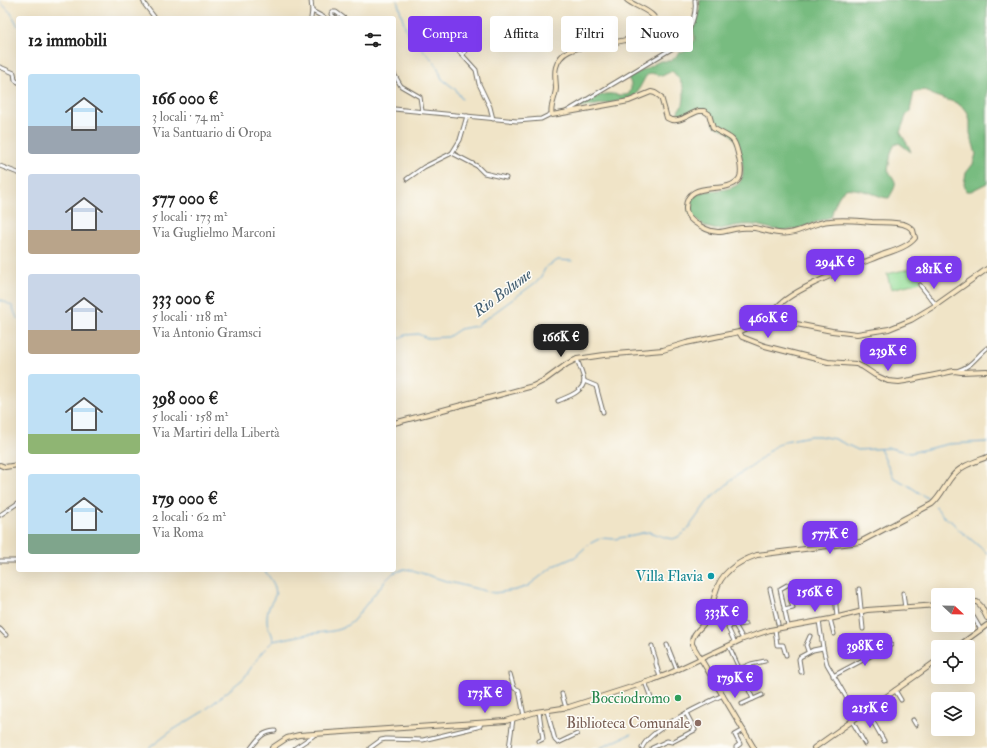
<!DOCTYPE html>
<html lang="it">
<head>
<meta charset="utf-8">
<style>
  :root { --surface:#fff; --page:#f6f6f6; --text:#222; --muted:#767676; --accent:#7c3aed }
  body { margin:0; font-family:"IM FELL Double Pica",serif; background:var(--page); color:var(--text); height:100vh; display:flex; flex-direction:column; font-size:15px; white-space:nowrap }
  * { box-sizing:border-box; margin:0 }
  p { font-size:13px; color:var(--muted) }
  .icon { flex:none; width:22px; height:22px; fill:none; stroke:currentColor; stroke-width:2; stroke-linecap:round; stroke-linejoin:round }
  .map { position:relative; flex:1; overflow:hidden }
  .panel { position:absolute; left:16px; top:16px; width:380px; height:556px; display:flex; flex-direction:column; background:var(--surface); border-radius:4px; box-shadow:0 4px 16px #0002 }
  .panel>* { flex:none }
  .banner { position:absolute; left:408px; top:16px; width:380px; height:36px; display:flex; gap:8px }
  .needle { width:26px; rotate:112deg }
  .controls { position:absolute; left:931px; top:588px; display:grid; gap:8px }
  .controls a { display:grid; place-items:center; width:44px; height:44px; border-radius:4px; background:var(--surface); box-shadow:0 4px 16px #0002; font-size:20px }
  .price { position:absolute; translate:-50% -34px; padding:0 9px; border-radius:8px; background:var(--accent); color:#fff; font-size:13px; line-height:26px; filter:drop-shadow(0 1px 2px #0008) }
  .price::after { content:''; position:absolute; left:50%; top:24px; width:12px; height:9px; margin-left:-6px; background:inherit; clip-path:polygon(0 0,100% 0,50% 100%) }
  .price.active { background:#222; color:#fff }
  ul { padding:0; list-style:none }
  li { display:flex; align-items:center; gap:12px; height:100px; padding:0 12px }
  li span { display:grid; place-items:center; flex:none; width:112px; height:80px; border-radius:4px; color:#555 }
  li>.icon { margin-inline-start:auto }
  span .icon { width:48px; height:48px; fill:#fffc; stroke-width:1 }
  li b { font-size:17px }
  h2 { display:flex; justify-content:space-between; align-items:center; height:48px; padding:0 12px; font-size:17px }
  .chip { padding:0 14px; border-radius:4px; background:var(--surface); box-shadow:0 4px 16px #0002; font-size:14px; line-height:36px }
  .chip.active { background:var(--accent); color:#fff }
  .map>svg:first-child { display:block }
  .green { fill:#95dd98; stroke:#608462 }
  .forest { fill:#78bc80; stroke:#527456 }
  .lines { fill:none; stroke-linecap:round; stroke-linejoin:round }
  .stream { stroke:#5fa5d5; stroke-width:1 }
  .street-casing { stroke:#706c62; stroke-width:5 }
  .secondary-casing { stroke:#706c62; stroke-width:6 }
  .street { stroke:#fff; stroke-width:3 }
  .secondary { stroke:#f9e7c3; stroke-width:4 }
  .culture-dot { fill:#0f9aa8; stroke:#fdfcf7; stroke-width:1.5 }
  .leisure-dot { fill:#2e9e5b; stroke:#fdfcf7; stroke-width:1.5 }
  .education-dot { fill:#8d6e63; stroke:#fdfcf7; stroke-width:1.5 }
  .labels { text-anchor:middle; stroke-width:3; stroke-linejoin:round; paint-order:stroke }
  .culture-label { font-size:15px; fill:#0d838f; stroke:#fdfcf7; text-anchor:end }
  .leisure-label { font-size:15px; fill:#27864d; stroke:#fdfcf7; text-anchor:end }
  .education-label { font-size:15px; fill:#785e54; stroke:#fdfcf7; text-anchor:end }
  .water-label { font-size:16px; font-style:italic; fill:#405c6f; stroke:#fdfcf7 }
</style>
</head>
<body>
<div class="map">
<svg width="987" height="748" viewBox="0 0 987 748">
  <rect width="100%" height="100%" fill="#fdfcf7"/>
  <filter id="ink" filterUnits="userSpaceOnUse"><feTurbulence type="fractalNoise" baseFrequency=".025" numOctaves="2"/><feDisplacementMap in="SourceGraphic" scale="8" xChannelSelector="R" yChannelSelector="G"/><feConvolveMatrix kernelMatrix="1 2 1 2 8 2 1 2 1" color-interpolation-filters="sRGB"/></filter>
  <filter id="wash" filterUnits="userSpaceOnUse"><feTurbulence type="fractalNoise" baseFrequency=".012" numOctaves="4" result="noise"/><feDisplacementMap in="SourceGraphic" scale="16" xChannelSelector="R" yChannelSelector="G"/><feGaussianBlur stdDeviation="0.9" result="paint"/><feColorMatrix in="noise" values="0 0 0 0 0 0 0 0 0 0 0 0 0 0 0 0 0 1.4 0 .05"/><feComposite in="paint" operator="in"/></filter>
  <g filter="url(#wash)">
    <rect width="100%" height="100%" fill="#f0e4c7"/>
    <!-- green -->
    <path class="green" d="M918 267 921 282 891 289 887 274Z"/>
    <!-- forest -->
    <path class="forest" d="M700 0H987V183L971 191H966L964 184 966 173 973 164 976 154 970 133V121L967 111 957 103 935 96 925 90 914 92 910 111 906 116 900 132 909 147 911 152 899 143 894 145 891 153 888 170C897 184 898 182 889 198 883 198 880 196 874 194 869 192 850 187 846 189 838 193 833 209 831 217 818 221 804 228 791 230 778 232 767 227 755 225 748 224 737 225 730 227 724 228 717 231 710 228 705 227 701 223 697 220 692 217 687 212 689 205 695 176 751 208 742 161 740 150 738 138 728 132 723 129 719 128 714 125 711 96 694 115 679 117L677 114 679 109 683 105C686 89 683 82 672 71L662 76 651 73 646 76 635 96 626 100 578 108C587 102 596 95 607 94 615 93 620 97 629 94 632 87 632 84 628 78L660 61H671L679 53 684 52 689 49 695 39 693 28 699 14Z"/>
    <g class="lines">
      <!-- stream -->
      <g class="stream">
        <path d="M397 0 407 33 430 57 437 66 442 79 455 89 462 99"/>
        <path d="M0 2 11 13 18 26"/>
        <path d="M0 301 2 300 12 306 18 320"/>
        <path d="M394 340 406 335 418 334 427 338 448 337 460 329 476 326 539 280 546 267 558 260 572 261"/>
        <path d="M880 449 894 478 906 484 930 500"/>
        <path d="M935 506 943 516 952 522 959 530 967 536 987 553"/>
        <path d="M264 570C289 600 266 595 267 620 267 629 273 631 273 641"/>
        <path d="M149 748 173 730 204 711 244 678 262 652 273 641 308 634 333 631 343 628 352 622 385 581 393 573 399 571 404 569 412 570 449 582 494 593 516 590 528 586 554 566 575 557 589 544 601 538 615 539 642 533 649 532 667 538 673 539 678 537 687 530 708 501 724 487 736 476 754 465 775 446 785 441 810 436H819L835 439 858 450 890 448 910 453 948 444 987 442"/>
        <path d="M600 748 631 734"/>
      </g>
    </g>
  </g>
  <g filter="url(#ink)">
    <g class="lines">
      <defs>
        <g id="street">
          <path d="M143 0 145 5 155 18"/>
          <path d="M311 0 312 11 311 18"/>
          <path d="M312 11 325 18"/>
          <path d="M335 18 331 14 332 12H336L344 18"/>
          <path d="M463 55 467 47 465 41H462L457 44 456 48 476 70 479 84 490 107 493 119"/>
          <path d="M0 67 14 73 15 80 18 82"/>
          <path d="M394 74 401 86 420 97 422 111"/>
          <path d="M394 109 517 121 541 119 551 114"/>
          <path d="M566 112 678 45C689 35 697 15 695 0"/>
          <path d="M452 153 477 166 484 173 506 178"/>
          <path d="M0 166 18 173"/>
          <path d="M407 179 424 167 452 153 460 140 467 116"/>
          <path d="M920 285 936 305"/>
          <path d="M957 371C971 367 976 357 987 348"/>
          <path d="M584 381 596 386 603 412"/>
          <path d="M558 401C567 397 584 392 584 380 583 374 579 365 577 359"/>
          <path d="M0 515 18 503"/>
          <path d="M0 561H18"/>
          <path d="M834 584 837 617"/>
          <path d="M787 585 780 589 788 626"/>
          <path d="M820 588 829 589 834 592"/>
          <path d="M770 589 778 624"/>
          <path d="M859 589 863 629"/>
          <path d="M903 593 905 608"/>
          <path d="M784 610 793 608 791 601 796 600 795 597"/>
          <path d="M968 611 974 618 981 630"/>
          <path d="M731 614 735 625 743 639"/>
          <path d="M830 619 834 634"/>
          <path d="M819 621 823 648 827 664 846 697 852 721 865 744"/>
          <path d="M733 625 746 624"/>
          <path d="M730 627 728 628 735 643"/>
          <path d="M0 629 6 635"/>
          <path d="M775 629 777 645H783L786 655"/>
          <path d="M667 645 677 670"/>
          <path d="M652 646 653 651 656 660V664L660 677"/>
          <path d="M729 646 753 699"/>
          <path d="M808 651 806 645 810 636"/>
          <path d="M739 669 751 664 765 661"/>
          <path d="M801 672 799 659 800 657 813 650 823 648"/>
          <path d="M510 674 514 688 519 690 524 716"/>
          <path d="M833 676 891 645"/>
          <path d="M645 682 651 698"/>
          <path d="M895 690 901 700"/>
          <path d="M562 694 566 708"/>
          <path d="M881 700 887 712"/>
          <path d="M742 704 762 695"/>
          <path d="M547 711 555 740 558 743 577 734"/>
          <path d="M867 711 884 741"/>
          <path d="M539 712 543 739 539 741"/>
          <path d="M913 720 916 725"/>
          <path d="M251 748C259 738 262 732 275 731"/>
          <path d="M295 748 313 736 315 734"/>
          <path d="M370 748 381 740 386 739 423 740 477 727 480 726 481 723"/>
          <path d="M509 748 513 719"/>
          <path d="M642 748C649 729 704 704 723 695"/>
          <path d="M652 748 667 741 672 742 695 730 686 713"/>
          <path d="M736 748V747L740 744 735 735 744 730"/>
        </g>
        <g id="secondary">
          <path d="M627 0C636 8 665 13 653 31 642 38 611 43 596 45 580 48 561 48 556 67 554 74 556 81 556 88 556 97 549 107 552 115L629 101 651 92 655 93 661 97 667 118C678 125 688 114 699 111H704L709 114 713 128C732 140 734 134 739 158 740 164 743 173 739 179 727 196 685 178 686 209 686 219 698 225 706 229 720 236 727 229 741 228 747 228 753 227 759 229 769 231 779 235 789 233 803 231 815 222 830 221 844 219 858 221 872 222 882 222 893 222 903 224 907 225 910 227 913 230L915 238C908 247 893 251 882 255 860 264 783 291 774 312 773 315 773 318 773 321"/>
          <path d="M739 332 742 337 765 346 828 362 856 364 863 367 875 375 888 381 899 382 911 380 954 371 961 372 987 371"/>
          <path d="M394 423 533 386 545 380 567 364 577 359 604 355 663 350 686 343 739 332 760 322 781 321 832 331 857 334 889 329 911 320 936 305 987 269"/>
          <path d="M0 465 5 467 18 465"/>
          <path d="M968 602H977L981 606 987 618"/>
          <path d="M957 647 987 625"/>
          <path d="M272 748 287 738 299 735 506 721 536 712 569 707 653 680 668 674 743 639 770 630 830 619 867 610 938 605"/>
          <path d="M754 748 692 644C691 633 703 627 708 618 712 609 713 600 716 591 721 572 740 561 757 555L860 542 932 504C941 496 944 487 951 478 959 466 975 462 987 457"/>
          <path d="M814 748 938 660"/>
        </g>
      </defs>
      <!-- street casing -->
      <use href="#street" class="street-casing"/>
      <!-- secondary casing -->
      <use href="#secondary" class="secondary-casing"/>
      <!-- street -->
      <use href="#street" class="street"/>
      <!-- secondary -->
      <use href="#secondary" class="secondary"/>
    </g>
  </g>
  <!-- markers -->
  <circle class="culture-dot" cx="711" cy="576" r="4"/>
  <circle class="leisure-dot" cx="678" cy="698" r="4"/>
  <circle class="education-dot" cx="698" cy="723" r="4"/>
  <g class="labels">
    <!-- culture labels -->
    <g class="culture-label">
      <text x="703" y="581">Villa Flavia</text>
    </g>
    <!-- leisure labels -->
    <g class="leisure-label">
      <text x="670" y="703">Bocciodromo</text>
    </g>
    <!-- education labels -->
    <g class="education-label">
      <text x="690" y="728">Biblioteca Comunale</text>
    </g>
    <!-- water labels -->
    <g class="water-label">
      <text transform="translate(502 292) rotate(-37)" y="6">Rio Bolume</text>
    </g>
  </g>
</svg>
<div class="controls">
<a><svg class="needle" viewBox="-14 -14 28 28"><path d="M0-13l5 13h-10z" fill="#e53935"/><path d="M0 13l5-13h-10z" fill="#767676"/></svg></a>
<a><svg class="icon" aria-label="locate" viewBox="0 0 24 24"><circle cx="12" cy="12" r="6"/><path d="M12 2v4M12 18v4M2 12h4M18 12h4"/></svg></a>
<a><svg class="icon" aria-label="layers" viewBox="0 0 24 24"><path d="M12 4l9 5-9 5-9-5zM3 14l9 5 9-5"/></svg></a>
</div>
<b class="price" style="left:835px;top:283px">294K €</b>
<b class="price" style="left:934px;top:290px">281K €</b>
<b class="price" style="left:768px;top:339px">460K €</b>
<b class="price active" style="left:561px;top:358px">166K €</b>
<b class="price" style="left:888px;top:372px">239K €</b>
<b class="price" style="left:830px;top:555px">577K €</b>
<b class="price" style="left:815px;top:613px">156K €</b>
<b class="price" style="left:722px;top:633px">333K €</b>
<b class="price" style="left:865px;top:667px">398K €</b>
<b class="price" style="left:735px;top:699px">179K €</b>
<b class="price" style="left:485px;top:714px">173K €</b>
<b class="price" style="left:870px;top:729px">215K €</b>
<div class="banner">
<a class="chip active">Compra</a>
<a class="chip">Affitta</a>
<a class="chip">Filtri</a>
<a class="chip">Nuovo</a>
</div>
<section class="panel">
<h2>12 immobili<svg class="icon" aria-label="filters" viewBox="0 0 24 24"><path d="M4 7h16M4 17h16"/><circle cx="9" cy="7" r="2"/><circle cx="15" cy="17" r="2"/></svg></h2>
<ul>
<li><span style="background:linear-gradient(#bfe0f5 65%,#9aa5b1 0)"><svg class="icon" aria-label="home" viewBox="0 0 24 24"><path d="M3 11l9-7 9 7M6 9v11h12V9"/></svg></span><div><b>166 000 €</b><p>3 locali · 74 m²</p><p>Via Santuario di Oropa</p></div></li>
<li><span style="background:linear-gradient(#c9d6e8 70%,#b9a48a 0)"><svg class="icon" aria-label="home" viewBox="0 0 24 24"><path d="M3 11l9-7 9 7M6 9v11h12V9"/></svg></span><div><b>577 000 €</b><p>5 locali · 173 m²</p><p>Via Guglielmo Marconi</p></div></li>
<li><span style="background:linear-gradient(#c9d6e8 70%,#b9a48a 0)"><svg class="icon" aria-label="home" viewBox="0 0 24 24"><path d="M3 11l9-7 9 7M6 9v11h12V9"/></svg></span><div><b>333 000 €</b><p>5 locali · 118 m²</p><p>Via Antonio Gramsci</p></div></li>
<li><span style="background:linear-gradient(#bfe0f5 75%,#8fb573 0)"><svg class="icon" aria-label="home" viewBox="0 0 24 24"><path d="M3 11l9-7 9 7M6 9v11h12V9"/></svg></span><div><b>398 000 €</b><p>5 locali · 158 m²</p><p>Via Martiri della Libertà</p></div></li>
<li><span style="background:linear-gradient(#bfe0f5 75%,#7fa58c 0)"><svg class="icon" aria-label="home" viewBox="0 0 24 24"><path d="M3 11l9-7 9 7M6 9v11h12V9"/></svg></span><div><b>179 000 €</b><p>2 locali · 62 m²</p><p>Via Roma</p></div></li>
</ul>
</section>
</div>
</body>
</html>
